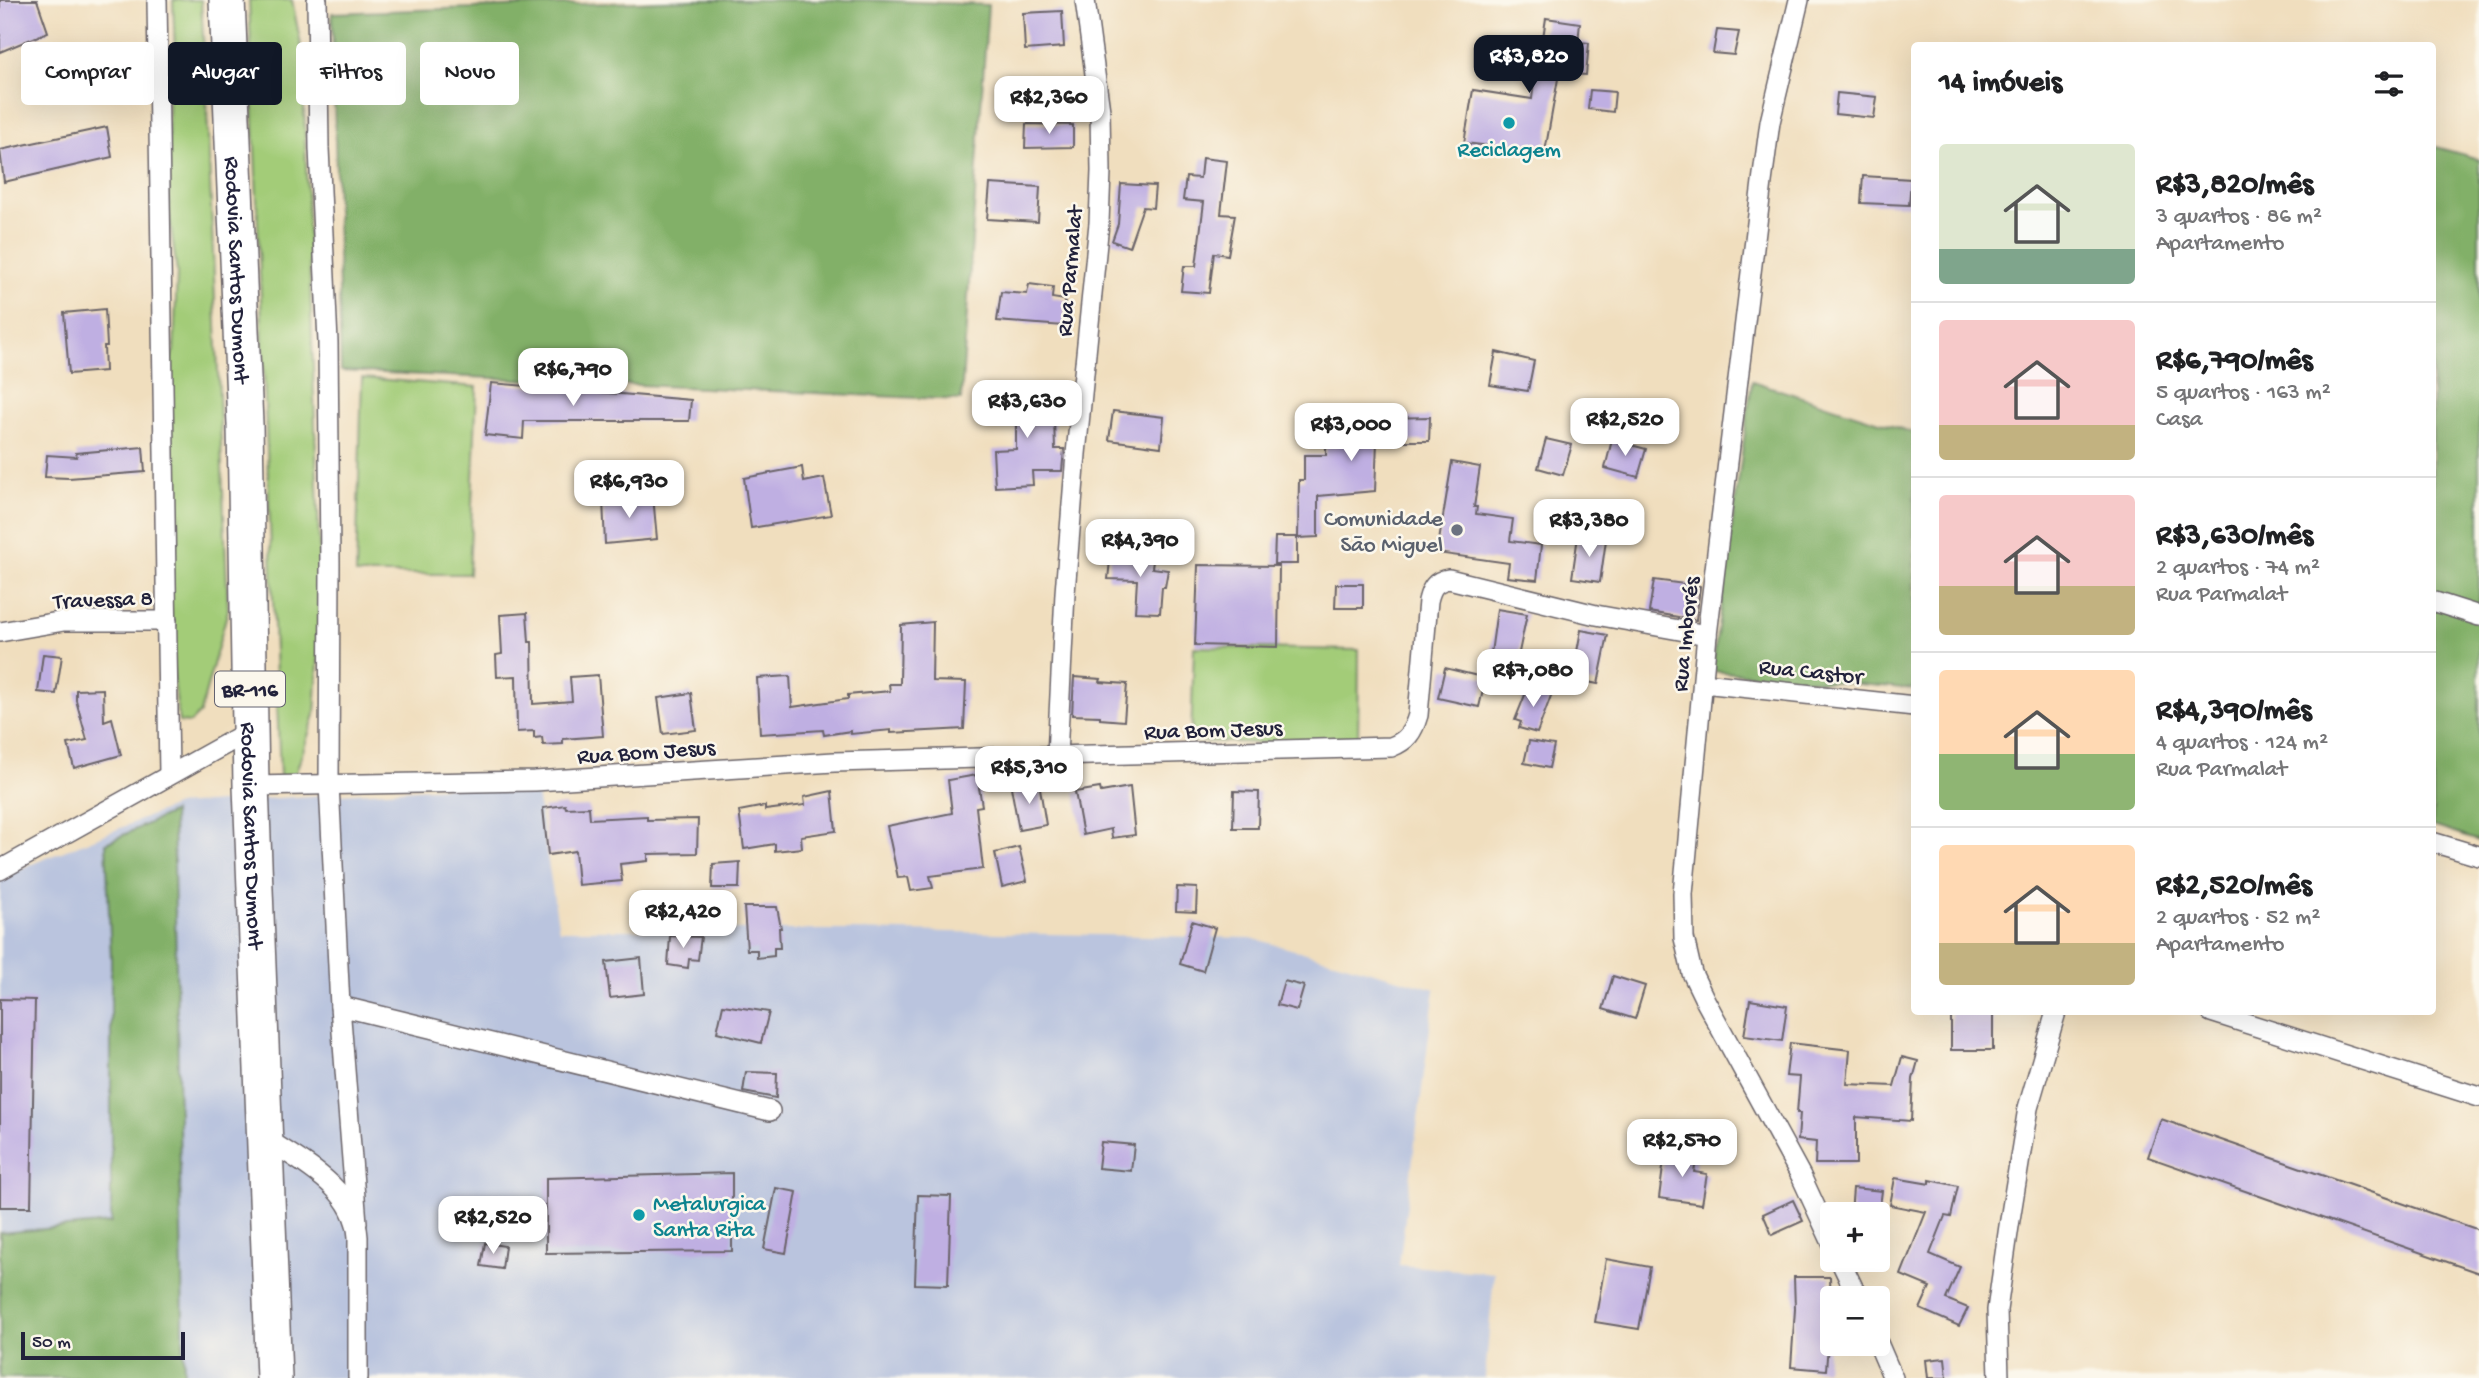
<!DOCTYPE html>
<html lang="pt">
<head>
<meta charset="utf-8">
<style>
  :root { --surface:#fff; --page:#f6f6f6; --text:#202124; --muted:#757577; --line:#e0e0e0; --accent:#111827 }
  body { margin:0; font-family:"Gochi Hand",sans-serif; background:var(--page); color:var(--text); height:100vh; display:flex; flex-direction:column; font-size:26px; white-space:nowrap }
  * { box-sizing:border-box; margin:0 }
  p { font-size:23px; color:var(--muted) }
  .icon { flex:none; width:38px; height:38px; fill:none; stroke:currentColor; stroke-width:2; stroke-linecap:round; stroke-linejoin:round }
  .map { position:relative; flex:1; overflow:hidden }
  .panel { position:absolute; left:1911px; top:42px; width:525px; height:973px; display:flex; flex-direction:column; background:var(--surface); border-radius:7px; box-shadow:0 7px 28px #0002 }
  .panel>* { flex:none }
  .top-card { position:absolute; left:21px; top:42px; width:665px; height:63px; display:flex; gap:14px }
  .controls { position:absolute; left:1820px; top:1202px; display:grid; gap:14px }
  .controls a { display:grid; place-items:center; width:70px; height:70px; border-radius:7px; background:var(--surface); box-shadow:0 7px 28px #0002; font-size:35px }
  .scale { position:absolute; left:21px; bottom:18px; width:164px; box-sizing:border-box; padding-left:7px; border:4px solid #22223b; border-top:0; font-size:19px; line-height:24px; white-space:nowrap; color:#22223b; -webkit-text-stroke:5px #fbf7ec; paint-order:stroke }
  .price { position:absolute; translate:-50% -60px; padding:0 16px; border-radius:14px; background:#fff; color:#222; font-size:23px; line-height:46px; filter:drop-shadow(0 2px 4px #0008) }
  .price::after { content:''; position:absolute; left:50%; top:42px; width:21px; height:16px; margin-left:-10px; background:inherit; clip-path:polygon(0 0,100% 0,50% 100%) }
  .price.selected { background:var(--accent); color:#fff }
  ul { padding:0; list-style:none }
  li { display:flex; align-items:center; gap:21px; height:175px; padding:0 28px }
  li+li { border-top:2px solid var(--line) }
  li span { display:grid; place-items:center; flex:none; width:196px; height:140px; border-radius:7px; color:#555 }
  li>.icon { margin-inline-start:auto }
  span .icon { width:84px; height:84px; fill:#fffc; stroke-width:1 }
  li b { font-size:30px }
  h2 { display:flex; justify-content:space-between; align-items:center; height:84px; padding:0 28px; font-size:30px }
  .chip { padding:0 24px; border-radius:7px; background:var(--surface); box-shadow:0 7px 28px #0002; font-size:24px; line-height:63px }
  .chip.selected { background:var(--accent); color:#fff }
  .map>svg:first-child { display:block }
  .industrial { fill:#bac4de }
  .green { fill:#a3cc78; stroke:#62775a; stroke-width:2 }
  .forest { fill:#82b068; stroke:#526952; stroke-width:2 }
  .building { fill:#bfafe2 }
  .lines { fill:none; stroke-linecap:round; stroke-linejoin:round }
  .street-casing { stroke:#6a6469; stroke-width:22 }
  .highway-casing { stroke:#6a6469; stroke-width:38 }
  .street { stroke:#fff; stroke-width:19 }
  .highway { stroke:#fff; stroke-width:35 }
  .culture-dot { fill:#0f9aa8; stroke:#fbf7ec; stroke-width:2.5 }
  .worship-dot { fill:#6b7280; stroke:#fbf7ec; stroke-width:2.5 }
  .labels { text-anchor:middle; stroke-width:5; stroke-linejoin:round; paint-order:stroke }
  .shield { fill:#fbf7ec; stroke:#636270; stroke-width:2 }
  .shield-label { font-size:21px; font-weight:bold; fill:#22223b }
  .culture-label { font-size:23px; fill:#0d838f; stroke:#fbf7ec }
  .street-label { font-size:23px; fill:#22223b; stroke:#fbf7ec }
  .worship-label { font-size:23px; fill:#5b616d; stroke:#fbf7ec; text-anchor:end }
</style>
</head>
<body>
<div class="map">
<svg width="2479" height="1378" viewBox="0 0 2479 1378">
  <rect width="100%" height="100%" fill="#fbf7ec"/>
  <filter id="ink" filterUnits="userSpaceOnUse"><feTurbulence type="fractalNoise" baseFrequency=".0143" numOctaves="2"/><feDisplacementMap in="SourceGraphic" scale="14" xChannelSelector="R" yChannelSelector="G"/><feConvolveMatrix kernelMatrix="1 2 1 2 8 2 1 2 1" color-interpolation-filters="sRGB"/></filter>
  <filter id="wash" filterUnits="userSpaceOnUse"><feTurbulence type="fractalNoise" baseFrequency=".00686" numOctaves="4" result="noise"/><feDisplacementMap in="SourceGraphic" scale="28" xChannelSelector="R" yChannelSelector="G"/><feGaussianBlur stdDeviation="1.57" result="paint"/><feColorMatrix in="noise" values="0 0 0 0 0 0 0 0 0 0 0 0 0 0 0 0 0 1.4 0 .05"/><feComposite in="paint" operator="in"/></filter>
  <g filter="url(#wash)">
    <rect width="100%" height="100%" fill="#f0debe"/>
    <!-- industrial -->
    <path class="industrial" d="M535 781 559 930H850L1251 938 1435 989 1399 1265 1494 1273 1485 1378H0V877L177 805Z"/>
    <!-- green -->
    <g class="green">
      <path d="M173 0H201L207 110 228 610 200 713 190 723 179 722 168 631 166 369 174 350 177 272 169 213 168 102 175 51Z"/>
      <path d="M249 0H292L302 50 320 570V630L315 715 294 778 285 780 280 776Z"/>
      <path d="M362 378 477 387 469 574H356Z"/>
      <path d="M1194 647 1359 650 1358 745 1191 741Z"/>
    </g>
    <!-- forest -->
    <g class="forest">
      <path d="M693 0H867L988 5 961 400 341 371 332 13Z"/>
      <path d="M2432 146 2479 159V841L2433 826Z"/>
      <path d="M1752 381 1914 433V689L1712 671Z"/>
      <path d="M173 812 184 1378H0V1233L111 1223V959L106 843Z"/>
    </g>
    <g id="blocks">
      <!-- building -->
      <g class="building">
        <path d="M0 0H37L48 32 0 52Z"/>
        <path d="M1062 11 1064 47 1025 50 1023 13Z"/>
        <path d="M1546 18 1580 23 1578 42 1589 43 1586 75 1559 73 1545 152 1464 143 1473 90 1532 99 1539 38H1543Z"/>
        <path d="M1717 30 1739 32 1734 55 1713 53Z"/>
        <path d="M1590 90 1615 92 1613 112 1588 109Z"/>
        <path d="M1837 93 1877 97 1874 118 1835 114Z"/>
        <path d="M1026 124 1073 125V147L1025 148Z"/>
        <path d="M107 127 112 157 4 182 0 150Z"/>
        <path d="M1202 158 1227 161 1221 214 1235 215 1228 255 1214 253 1209 293 1181 291 1184 266H1196L1204 202 1183 200 1186 177 1200 178Z"/>
        <path d="M1863 176 1911 179 1909 205 1861 203Z"/>
        <path d="M990 184 1040 187 1038 222 987 219Z"/>
        <path d="M1121 184 1155 186 1153 208 1143 207 1129 247 1112 241 1118 224Z"/>
        <path d="M1029 284 1053 287 1052 298 1065 300 1064 326 997 321 1001 292 1027 294Z"/>
        <path d="M105 309 107 346H104L105 371 69 374 64 313Z"/>
        <path d="M1496 352 1534 361 1528 391 1490 385Z"/>
        <path d="M491 383 691 400 689 421H524L523 439 485 435Z"/>
        <path d="M1006 386 1045 389 1043 419H1054L1055 449H1064L1062 471H1032L1033 485 995 487 993 450 1016 449V415L1003 414Z"/>
        <path d="M1113 411 1164 417 1161 447 1109 440Z"/>
        <path d="M1430 417 1429 441H1377L1375 491 1318 496V537L1298 538 1299 480H1304V455H1326V447L1337 446 1338 419Z"/>
        <path d="M1546 439 1572 445 1563 475 1538 468Z"/>
        <path d="M1612 440 1646 449 1638 477 1605 468Z"/>
        <path d="M143 447 145 472 69 478 45 477 47 455 77 457 76 453Z"/>
        <path d="M1452 462 1480 467 1474 507H1477L1476 514 1513 519 1510 541 1541 545 1537 580 1507 577 1509 563 1437 553Z"/>
        <path d="M802 467 804 482 824 478 831 515 751 528 744 478Z"/>
        <path d="M653 496 657 539 605 544 603 500Z"/>
        <path d="M1578 536 1606 540 1600 582 1572 578Z"/>
        <path d="M1275 537H1297V564H1274Z"/>
        <path d="M1111 552 1154 554 1152 568 1168 570 1165 587H1162L1160 613 1135 612 1137 580 1108 579Z"/>
        <path d="M1198 565 1279 566 1278 647 1195 645Z"/>
        <path d="M1654 580 1700 586 1696 620 1649 612Z"/>
        <path d="M1336 584H1363V608H1335Z"/>
        <path d="M1497 609 1527 614 1517 662 1491 653Z"/>
        <path d="M527 613 529 642H532L533 704 572 701 570 677 598 675 603 736 563 739V744L543 745 542 737 534 738V731L517 732 516 676 497 677 496 655 502 654 500 615Z"/>
        <path d="M933 622 932 681 966 682 964 729 891 733V730L851 734V731L824 735 823 730 760 734 757 678 790 676 792 707 848 699V695L890 691 889 684H900L901 625Z"/>
        <path d="M1581 630 1608 635 1598 684 1572 679Z"/>
        <path d="M43 654 62 656 56 694 38 692Z"/>
        <path d="M1445 668 1486 678 1479 707 1438 698Z"/>
        <path d="M1074 677 1101 679 1100 682 1127 684 1124 721 1100 719V716L1072 715Z"/>
        <path d="M1529 685 1552 693 1537 733 1519 728 1521 722 1515 720Z"/>
        <path d="M103 689 104 721 112 718 121 755 74 768 68 744 87 740 76 700V690Z"/>
        <path d="M691 693 696 730 663 734 658 698Z"/>
        <path d="M1529 741 1554 745 1549 768 1524 763Z"/>
        <path d="M977 775 982 806 976 807 983 869 930 876 933 888 911 891 908 877 898 878 887 826 952 813 948 780Z"/>
        <path d="M1039 782 1046 825 1019 830 1011 787Z"/>
        <path d="M1130 787 1135 835 1112 838 1111 829 1083 835 1075 792 1100 788 1101 792Z"/>
        <path d="M832 791 836 831 801 836 802 848 775 851V844L744 849 739 811 765 806V810L805 805 804 797Z"/>
        <path d="M1234 791 1259 792 1258 828H1233Z"/>
        <path d="M565 805 566 808 589 807 590 819 647 816V820L698 819 697 853 648 854V861L620 864 622 881 578 885 575 851 548 855 543 808Z"/>
        <path d="M1019 847 1027 881 1002 887 995 853Z"/>
        <path d="M740 862 739 888H712L713 864Z"/>
        <path d="M1177 887 1197 888 1196 912 1176 911Z"/>
        <path d="M744 907H777L781 928H779L780 948H774V956L757 958V950H747Z"/>
        <path d="M1192 921 1215 928 1203 971 1180 964Z"/>
        <path d="M670 936 701 937 698 960 689 959 688 968 668 965Z"/>
        <path d="M641 958 644 994 610 998 606 962Z"/>
        <path d="M1613 976 1645 986 1635 1019 1603 1009Z"/>
        <path d="M1284 981 1304 986 1297 1010 1277 1005Z"/>
        <path d="M0 999 35 1000 31 1207H0Z"/>
        <path d="M1750 1000 1787 1006 1782 1041 1744 1036Z"/>
        <path d="M723 1005 769 1012 761 1043 717 1032Z"/>
        <rect x="1951" y="1012" width="42" height="38"/>
        <path d="M1790 1043 1850 1050 1847 1084 1894 1086 1902 1057 1918 1061 1913 1079 1911 1121 1856 1117V1164H1815L1816 1142 1798 1140 1800 1113H1797L1800 1077 1786 1076Z"/>
        <path d="M746 1072 777 1073 776 1098 743 1092Z"/>
        <path d="M2161 1119 2479 1230V1273L2148 1157Z"/>
        <path d="M1101 1142 1134 1145 1131 1171 1098 1168Z"/>
        <path d="M1665 1152 1697 1156 1694 1172 1707 1174 1702 1204 1659 1198Z"/>
        <path d="M732 1173V1251L546 1253V1178Z"/>
        <path d="M1895 1178 1930 1184V1180L1958 1186 1951 1217 1945 1216 1930 1254 1960 1267 1946 1299 1968 1308 1959 1326 1920 1309 1930 1287 1901 1275 1926 1212 1890 1205Z"/>
        <path d="M776 1188 797 1192 786 1253 764 1249Z"/>
        <path d="M1853 1188 1882 1191 1879 1214H1851Z"/>
        <path d="M918 1195 951 1196 948 1285 915 1284Z"/>
        <path d="M1793 1200 1803 1221 1772 1235 1763 1214Z"/>
        <path d="M485 1243 505 1246 502 1269 481 1266Z"/>
        <path d="M1606 1259 1650 1267 1639 1329 1595 1322Z"/>
        <path d="M1794 1277H1830L1832 1345 1828 1344 1826 1370 1791 1367 1795 1309Z"/>
        <path d="M1945 1358 1947 1378H1928L1926 1360Z"/>
      </g>
    </g>
  </g>
  <g filter="url(#ink)">
    <use href="#blocks" fill-opacity="0" stroke="#6a6469" stroke-width="2"/>
    <g class="lines">
      <defs>
        <g id="street">
          <path d="M157 0 169 775"/>
          <path d="M317 0 319 148 328 342 330 563 329 784 340 1006 357 1223"/>
          <path d="M1799 0 1770 122 1762 182 1707 635 1683 894 1684 938 1692 973 1705 1000 1801 1176 1832 1243"/>
          <path d="M2432 601 2479 616"/>
          <path d="M0 632 64 621H167"/>
          <path d="M1703 683 1914 706"/>
          <path d="M1057 756 1065 593 1076 454 1099 223 1101 171 1100 111 1085 0"/>
          <path d="M251 786 535 781 834 762 1391 747C1407 741 1413 732 1418 715L1428 601C1431 588 1435 581 1449 579L1596 615 1707 635"/>
          <path d="M2432 842 2479 856"/>
          <path d="M0 870 251 730"/>
          <path d="M340 1006 770 1111"/>
          <path d="M2211 1012 2479 1097"/>
          <path d="M265 1138C301 1162 355 1188 358 1237V1378"/>
          <path d="M1840 1260 1858 1298"/>
          <path d="M1878 1343 1893 1378"/>
          <path d="M1999 1378 1997 1310 2009 1226 2028 1108 2056 1012"/>
        </g>
        <g id="highway">
          <path id="s1" d="M227 0 245 424 251 786 274 1378"/>
        </g>
      </defs>
      <!-- street casing -->
      <use href="#street" class="street-casing"/>
      <!-- highway casing -->
      <use href="#highway" class="highway-casing"/>
      <!-- street -->
      <use href="#street" class="street"/>
      <!-- highway -->
      <use href="#highway" class="highway"/>
    </g>
  </g>
  <!-- markers -->
  <g class="culture-dot">
    <circle cx="1509" cy="123" r="7"/>
    <circle cx="639" cy="1215" r="7"/>
  </g>
  <circle class="worship-dot" cx="1457" cy="530" r="7"/>
  <g class="labels">
    <!-- shield labels -->
    <rect class="shield" x="215" y="671.5" width="70" height="35" rx="5"/>
    <g class="shield-label">
      <text x="250" y="696">BR-116</text>
    </g>
    <!-- culture labels -->
    <g class="culture-label">
      <text x="1509" y="156">Reciclagem</text>
      <text x="653" y="1210" text-anchor="start">Metalurgica<tspan x="653" dy="26">Santa Rita</tspan></text>
    </g>
    <!-- street labels -->
    <g class="street-label">
      <text dy="8" stroke="none"><textPath href="#s1" startOffset="270">Rodovia Santos Dumont</textPath></text>
      <text transform="translate(1068 271) rotate(-85)" y="8">Rua Parmalat</text>
      <text transform="translate(103 598) rotate(-2)" y="8">Travessa 8</text>
      <text transform="translate(1684 634) rotate(-84)" y="8">Rua Imborés</text>
      <text transform="translate(1811 670) rotate(6)" y="8">Rua Castor</text>
      <text transform="translate(1213 728) rotate(-2)" y="8">Rua Bom Jesus</text>
      <text transform="translate(646 750) rotate(-4)" y="8">Rua Bom Jesus</text>
      <text dy="8" stroke="none"><textPath href="#s1" startOffset="836">Rodovia Santos Dumont</textPath></text>
    </g>
    <!-- worship labels -->
    <g class="worship-label">
      <text x="1443" y="525">Comunidade<tspan x="1443" dy="26">São Miguel</tspan></text>
    </g>
  </g>
</svg>
<div class="controls">
<a>+</a>
<a>−</a>
</div>
<div class="scale">50 m</div>
<b class="price selected" style="left:1529px;top:95px">R$3,820</b>
<b class="price" style="left:1049px;top:136px">R$2,360</b>
<b class="price" style="left:573px;top:408px">R$6,790</b>
<b class="price" style="left:1027px;top:440px">R$3,630</b>
<b class="price" style="left:1625px;top:458px">R$2,520</b>
<b class="price" style="left:1351px;top:463px">R$3,000</b>
<b class="price" style="left:629px;top:520px">R$6,930</b>
<b class="price" style="left:1589px;top:559px">R$3,380</b>
<b class="price" style="left:1140px;top:579px">R$4,390</b>
<b class="price" style="left:1533px;top:709px">R$7,080</b>
<b class="price" style="left:1029px;top:806px">R$5,310</b>
<b class="price" style="left:683px;top:950px">R$2,420</b>
<b class="price" style="left:1682px;top:1179px">R$2,570</b>
<b class="price" style="left:493px;top:1256px">R$2,520</b>
<div class="top-card">
<a class="chip">Comprar</a>
<a class="chip selected">Alugar</a>
<a class="chip">Filtros</a>
<a class="chip">Novo</a>
</div>
<section class="panel">
<h2>14 imóveis<svg class="icon" aria-label="filters" viewBox="0 0 24 24"><path d="M4 7h16M4 17h16"/><circle cx="9" cy="7" r="2"/><circle cx="15" cy="17" r="2"/></svg></h2>
<ul>
<li><span style="background:linear-gradient(#dfe7d0 75%,#7fa58c 0)"><svg class="icon" aria-label="home" viewBox="0 0 24 24"><path d="M3 11l9-7 9 7M6 9v11h12V9"/></svg></span><div><b>R$3,820/mês</b><p>3 quartos · 86 m²</p><p>Apartamento</p></div></li>
<li><span style="background:linear-gradient(#f6c9c9 75%,#c2b280 0)"><svg class="icon" aria-label="home" viewBox="0 0 24 24"><path d="M3 11l9-7 9 7M6 9v11h12V9"/></svg></span><div><b>R$6,790/mês</b><p>5 quartos · 163 m²</p><p>Casa</p></div></li>
<li><span style="background:linear-gradient(#f6c9c9 65%,#c2b280 0)"><svg class="icon" aria-label="home" viewBox="0 0 24 24"><path d="M3 11l9-7 9 7M6 9v11h12V9"/></svg></span><div><b>R$3,630/mês</b><p>2 quartos · 74 m²</p><p>Rua Parmalat</p></div></li>
<li><span style="background:linear-gradient(#ffd9b3 60%,#8fb573 0)"><svg class="icon" aria-label="home" viewBox="0 0 24 24"><path d="M3 11l9-7 9 7M6 9v11h12V9"/></svg></span><div><b>R$4,390/mês</b><p>4 quartos · 124 m²</p><p>Rua Parmalat</p></div></li>
<li><span style="background:linear-gradient(#ffd9b3 70%,#c2b280 0)"><svg class="icon" aria-label="home" viewBox="0 0 24 24"><path d="M3 11l9-7 9 7M6 9v11h12V9"/></svg></span><div><b>R$2,520/mês</b><p>2 quartos · 52 m²</p><p>Apartamento</p></div></li>
</ul>
</section>
</div>
</body>
</html>
